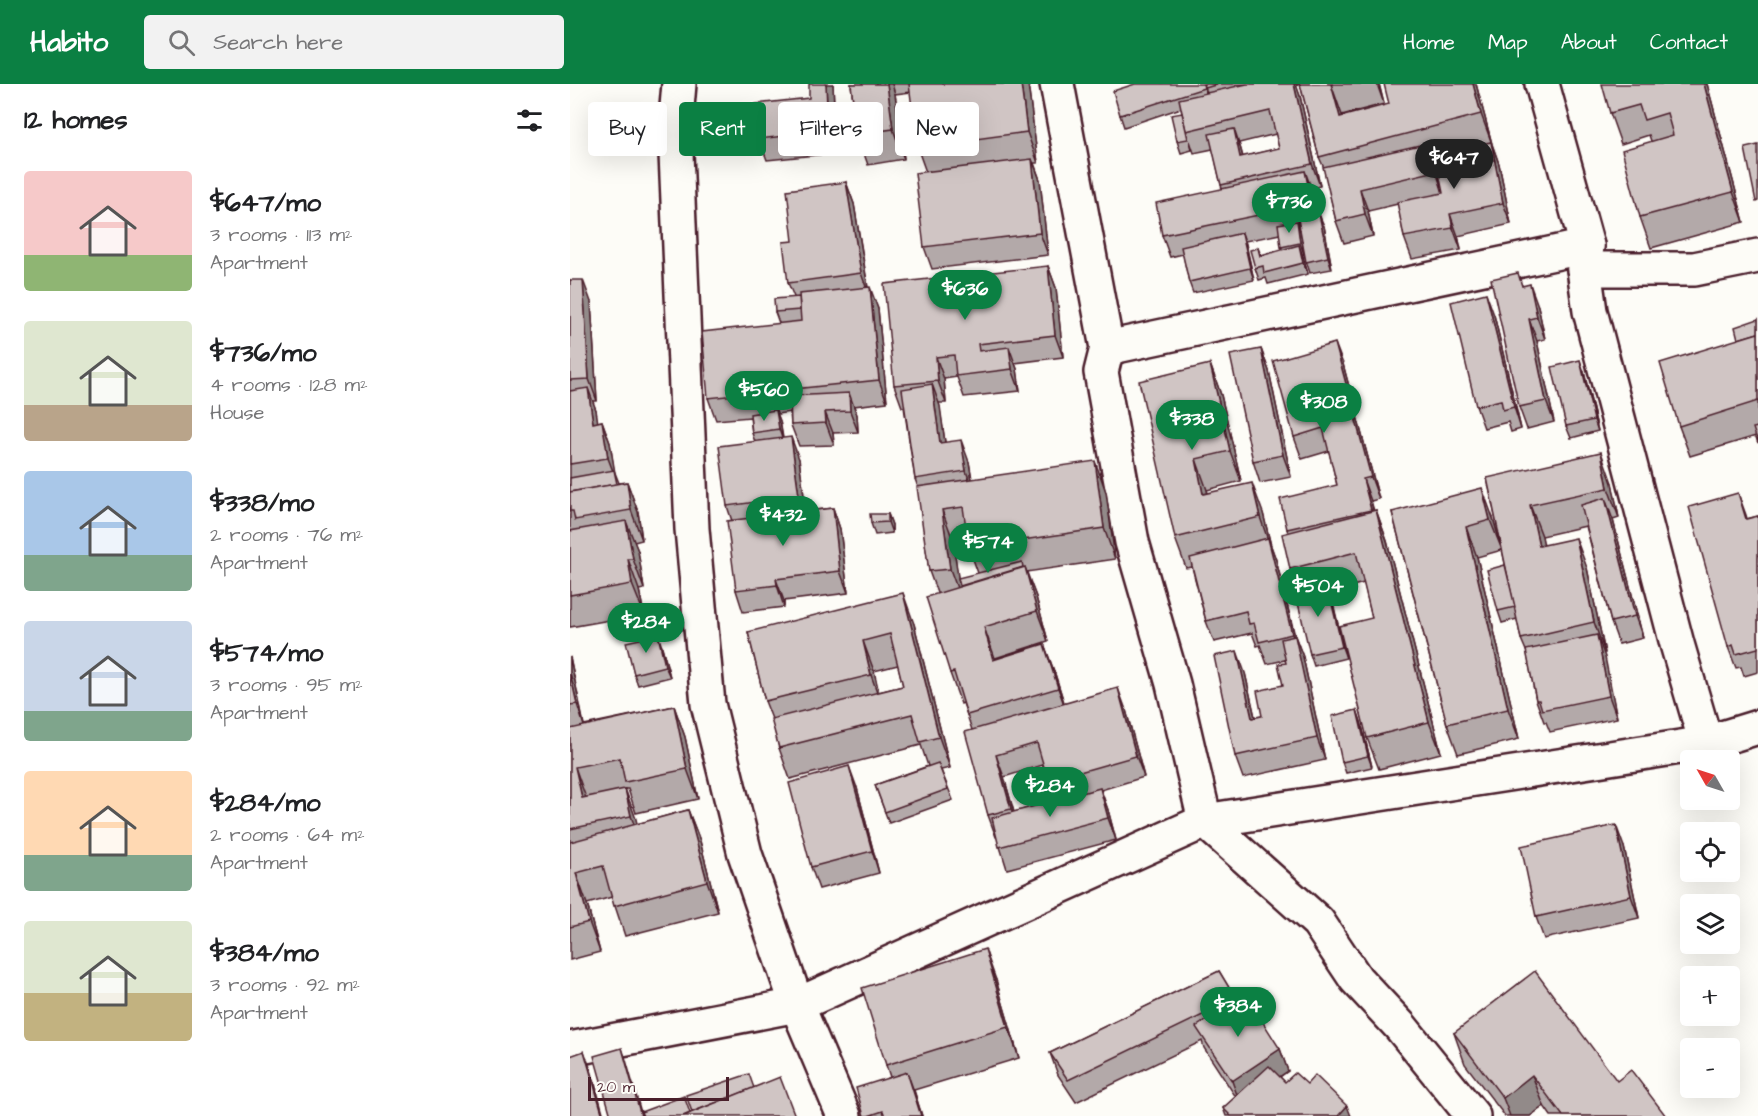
<!DOCTYPE html>
<html lang="en">
<head>
<meta charset="utf-8">
<style>
  :root { --surface:#fff; --page:#f2f2f2; --text:#202124; --muted:#757577; --accent:#0b8043 }
  body { margin:0; font-family:"Architects Daughter",sans-serif; background:var(--page); color:var(--text); height:100vh; display:flex; flex-direction:column; font-size:22px; white-space:nowrap }
  * { box-sizing:border-box; margin:0 }
  p { font-size:20px; color:var(--muted) }
  .icon { flex:none; width:33px; height:33px; fill:none; stroke:currentColor; stroke-width:2; stroke-linecap:round; stroke-linejoin:round }
  .map { position:relative; flex:1; overflow:hidden }
  .panel { display:flex; flex-direction:column; background:var(--surface); width:570px }
  .panel>* { flex:none }
  .top-card { position:absolute; left:18px; top:18px; width:570px; height:54px; display:flex; gap:12px }
  .needle { width:39px; rotate:309deg }
  .buttons { position:absolute; left:1110px; top:666px; display:grid; gap:12px }
  .buttons a { display:grid; place-items:center; width:60px; height:60px; border-radius:6px; background:var(--surface); box-shadow:0 6px 24px #0002; font-size:30px }
  .scale { position:absolute; left:18px; bottom:15px; width:141px; box-sizing:border-box; padding-left:6px; border:3px solid #4a1f2b; border-top:0; font-size:16px; line-height:21px; white-space:nowrap; color:#4a1f2b; -webkit-text-stroke:4px #fdfcf7; paint-order:stroke }
  .price { position:absolute; translate:-50% -51px; padding:0 14px; border-radius:21px; background:var(--accent); color:#fff; font-size:20px; line-height:39px; filter:drop-shadow(0 2px 3px #0008) }
  .price::after { content:''; position:absolute; left:50%; top:36px; width:18px; height:14px; margin-left:-9px; background:inherit; clip-path:polygon(0 0,100% 0,50% 100%) }
  .price.active { background:#222; color:#fff }
  ul { padding:0; list-style:none }
  li { display:flex; align-items:center; gap:18px; height:150px; padding:0 24px }
  li span { display:grid; place-items:center; flex:none; width:168px; height:120px; border-radius:6px; color:#555 }
  li>.icon { margin-inline-start:auto }
  span .icon { width:72px; height:72px; fill:#fffc; stroke-width:1 }
  li b { font-size:26px }
  h2 { display:flex; justify-content:space-between; align-items:center; height:72px; padding:0 24px; font-size:26px }
  .tag { padding:0 21px; border-radius:6px; background:var(--surface); box-shadow:0 6px 24px #0002; font-size:21px; line-height:54px }
  .tag.active { background:var(--accent); color:#fff }
  header { display:flex; align-items:center; gap:36px; box-sizing:border-box; height:84px; padding:0 30px; background:var(--accent); color:#fff }
  header strong { font-size:28px }
  nav { display:flex; gap:33px; margin-inline-start:auto; font-size:21px }
  .search { width:420px; height:54px; background:var(--page); display:flex; align-items:center; gap:15px; box-sizing:border-box; padding:0 21px; border-radius:6px; color:var(--muted); font-size:22px }
  main { display:flex; flex:1; min-height:0 }
  .map>svg:first-child { display:block }
  .lines { fill:none; stroke-linecap:round; stroke-linejoin:round }
  .minor-casing { stroke:#4a1f2b; stroke-width:38 }
  .minor { stroke:#fdfcf7; stroke-width:33 }
  .wall { fill:#b3a9a9; stroke:#4a1f2b; stroke-width:1.5; fill-rule:evenodd }
  .shaded-wall { fill:#928a89; stroke:#4a1f2b; stroke-width:1.5 }
  .building { fill:#d0c5c4; stroke:#4a1f2b; stroke-width:1.5 }
</style>
</head>
<body>
<header>
<strong>Habito</strong>
<div class="search"><svg class="icon" aria-label="search" viewBox="0 0 24 24"><circle cx="10" cy="10" r="6"/><path d="M15 15l6 6"/></svg>Search here</div>
<nav><a>Home</a><a>Map</a><a>About</a><a>Contact</a></nav>
</header>
<main>
<section class="panel">
<h2>12 homes<svg class="icon" aria-label="filters" viewBox="0 0 24 24"><path d="M4 7h16M4 17h16"/><circle cx="9" cy="7" r="2"/><circle cx="15" cy="17" r="2"/></svg></h2>
<ul>
<li><span style="background:linear-gradient(#f6c9c9 70%,#8fb573 0)"><svg class="icon" aria-label="home" viewBox="0 0 24 24"><path d="M3 11l9-7 9 7M6 9v11h12V9"/></svg></span><div><b>$647/mo</b><p>3 rooms · 113 m²</p><p>Apartment</p></div></li>
<li><span style="background:linear-gradient(#dfe7d0 70%,#b9a48a 0)"><svg class="icon" aria-label="home" viewBox="0 0 24 24"><path d="M3 11l9-7 9 7M6 9v11h12V9"/></svg></span><div><b>$736/mo</b><p>4 rooms · 128 m²</p><p>House</p></div></li>
<li><span style="background:linear-gradient(#a9c7e8 70%,#7fa58c 0)"><svg class="icon" aria-label="home" viewBox="0 0 24 24"><path d="M3 11l9-7 9 7M6 9v11h12V9"/></svg></span><div><b>$338/mo</b><p>2 rooms · 76 m²</p><p>Apartment</p></div></li>
<li><span style="background:linear-gradient(#c9d6e8 75%,#7fa58c 0)"><svg class="icon" aria-label="home" viewBox="0 0 24 24"><path d="M3 11l9-7 9 7M6 9v11h12V9"/></svg></span><div><b>$574/mo</b><p>3 rooms · 95 m²</p><p>Apartment</p></div></li>
<li><span style="background:linear-gradient(#ffd9b3 70%,#7fa58c 0)"><svg class="icon" aria-label="home" viewBox="0 0 24 24"><path d="M3 11l9-7 9 7M6 9v11h12V9"/></svg></span><div><b>$284/mo</b><p>2 rooms · 64 m²</p><p>Apartment</p></div></li>
<li><span style="background:linear-gradient(#dfe7d0 60%,#c2b280 0)"><svg class="icon" aria-label="home" viewBox="0 0 24 24"><path d="M3 11l9-7 9 7M6 9v11h12V9"/></svg></span><div><b>$384/mo</b><p>3 rooms · 92 m²</p><p>Apartment</p></div></li>
</ul>
</section>
<div class="map">
<svg width="1188" height="1032" viewBox="0 0 1188 1032">
  <rect width="100%" height="100%" fill="#fdfcf7"/>
  <filter id="ink" filterUnits="userSpaceOnUse"><feTurbulence type="fractalNoise" baseFrequency=".0167" numOctaves="2"/><feDisplacementMap in="SourceGraphic" scale="12" xChannelSelector="R" yChannelSelector="G"/><feConvolveMatrix kernelMatrix="1 2 1 2 8 2 1 2 1" color-interpolation-filters="sRGB"/></filter>
  <g filter="url(#ink)">
    <g class="lines">
      <defs>
        <g id="minor">
          <path d="M109 0 105 46 122 445 138 620 175 770 227 921 274 1032"/>
          <path d="M487 0 537 264 531 288 562 458 603 600 635 737 748 838 786 895 830 942 903 1032"/>
          <path d="M972 0 1017 162 1014 185 1020 227 1107 560 1136 659"/>
          <path d="M1014 185H1124L1188 172"/>
          <path d="M537 264 1017 162"/>
          <path d="M0 965 227 921 635 737 1136 659 1188 643"/>
        </g>
      </defs>
      <!-- minor casing -->
      <use href="#minor" class="minor-casing"/>
      <!-- minor -->
      <use href="#minor" class="minor"/>
    </g>
    <!-- wall -->
    <g class="wall">
      <path d="M263 0 266 69 197 76 189 55 239 14Z"/>
      <path d="M281 0H458L468 79H464L470 96 478 171 362 185 354 163 356 88 347 63 341 8 325 10 334 75 298 81 287 50Z"/>
      <path d="M633 0 636 9H637L634 0H730L726 2 730 12 750 102 741 104 747 131 754 142 762 185 740 189 734 170 732 171 738 190 698 200 696 194 689 196 685 184 688 164 691 171 712 165 710 150 675 157 684 196 623 209 619 198 613 170 600 173 592 151 652 105 643 65 624 69 620 57 622 66 611 69 607 57 612 29 611 24 554 43 550 31ZM706 50 709 64 673 73 669 59Z"/>
      <path d="M730 0H809L814 20 772 31 773 32 906 0 922 60 929 80 941 140 888 152 891 166 842 175 834 153 828 120 798 127 803 152 774 159 766 137 754 84 749 73Z"/>
      <path d="M1134 0H1137L1174 138 1081 164 1070 133 1081 57 1079 51 1051 60 1040 29Z"/>
      <path d="M276 98 284 120 298 203 308 225 317 318 284 322 287 331 288 348 263 349 264 361 229 362 221 341 220 328 207 330 210 337 213 354 229 375 236 427 263 424 270 445 278 509 214 517V523L173 528 166 506 162 437 157 422 185 358 182 349 180 333 146 336 138 314 209 239 205 228 224 213 218 199 223 157Z"/>
      <path d="M478 182 486 204 493 273 445 279 447 285 450 307 394 313 387 293 374 295 376 319H369L375 358 399 378 402 395 536 408 545 475 456 488 466 513 478 557 425 574 426 575 474 560 485 590 494 619 556 626 574 693 531 706 538 726 546 756 437 785 427 753H426L418 731 402 646 393 619 391 620 380 589 367 509 359 487 348 403 345 395 334 323H332L324 301ZM398 454 399 464 408 489 389 503 383 456ZM473 681 485 717 444 728 434 693Z"/>
      <path d="M0 196 21 218 27 317H22L26 326 27 338 32 337 40 359 44 386 49 399 57 398 68 428 72 456 64 458 68 467 74 505 69 506 74 530 0 543Z"/>
      <path d="M953 202 968 222 975 255 967 257 984 338 957 345 949 323Z"/>
      <path d="M924 231 951 345 941 348 938 338 914 344 906 322Z"/>
      <path d="M1188 235V359L1186 352 1120 372 1109 342 1168 255Z"/>
      <path d="M691 265 699 287 721 393 690 399 683 377Z"/>
      <path d="M640 280 651 311 671 397 637 406 638 409 693 429 701 462 706 476 725 552 733 573 755 676 673 694 665 672 675 589 685 633 692 632 713 601 716 579 715 576 697 580 690 561 687 562 682 549 644 558 636 537 622 483 616 484 605 454Z"/>
      <path d="M773 280 809 415 801 417 804 427 806 426 817 457 871 669 809 685 797 654 802 534 794 499 760 508 776 574 744 582 740 570 728 505 720 485 718 449 717 445 767 401 759 367 732 375 724 353Z"/>
      <path d="M1014 288 1028 347 1001 354 996 342Z"/>
      <path d="M917 394 1042 399 1049 434 1043 436 1073 554 1049 560 1041 538 1016 442 972 452 973 461 1017 484 1035 569H1033L1047 634 980 648 976 638H974L966 616 957 569 951 555 947 535 932 539 928 527 936 484Z"/>
      <path d="M822 428 923 434 932 466 907 473 949 655 888 670 877 640Z"/>
      <path d="M318 430 322 441V449L305 451 301 439Z"/>
      <path d="M1188 432V588L1174 592 1171 583 1166 584 1158 563 1177 435Z"/>
      <path d="M344 540 380 684 371 686 383 716 319 739 305 701 358 682 351 661 220 695 209 664 202 635 195 617 178 548ZM328 581 333 602 308 608 304 587Z"/>
      <path d="M92 563 100 593 68 601 64 590Z"/>
      <path d="M0 573 14 641 104 622 115 653 128 715 66 729 58 705H55L67 740 118 726 130 757 148 828 55 852 42 813 17 820 30 868 0 876Z"/>
      <path d="M787 626 791 638 802 683 776 689 772 678Z"/>
      <path d="M287 704 309 789 249 805 241 783Z"/>
      <path d="M1054 763 1069 834 974 855 966 833Z"/>
      <path d="M649 887 666 916 710 965 718 987 710 993 715 998 737 1000 781 1032H656L653 1024 666 1013 634 964 632 957 506 1018 488 991 480 969Z"/>
      <path d="M426 896 449 974 344 1006 352 1032H294L320 993 316 981Z"/>
      <path d="M884 949 1096 1032H981L974 1022 960 1032H935L895 980Z"/>
    </g>
    <!-- shaded-wall -->
    <g class="shaded-wall">
      <path d="M256 0H263L266 69 258 47Z"/>
      <path d="M317 0H322L325 10 334 75 323 45Z"/>
      <path d="M451 0H458L468 79 457 48Z"/>
      <path d="M724 0H726L730 12 750 102 742 80Z"/>
      <path d="M761 0 772 31 781 64 770 33Z"/>
      <path d="M807 0H809L814 20Z"/>
      <path d="M903 0H906L922 60 911 30Z"/>
      <path d="M1134 0H1137L1174 138 1163 108Z"/>
      <path d="M664 45 671 66 678 95 670 73Z"/>
      <path d="M921 58 929 80 941 140 933 119Z"/>
      <path d="M859 59 867 81 873 109 866 87Z"/>
      <path d="M462 75 470 96 478 171 470 149Z"/>
      <path d="M735 87 743 109 750 142 742 120Z"/>
      <path d="M276 98 284 120 299 211 291 189Z"/>
      <path d="M790 105 798 127 803 152 795 130Z"/>
      <path d="M749 130 754 142 762 185 758 173Z"/>
      <path d="M880 130 888 152 891 166 883 144Z"/>
      <path d="M727 137 731 149 734 170 730 159Z"/>
      <path d="M672 149 676 160 684 196 680 184Z"/>
      <path d="M729 161 733 172 738 190 733 179Z"/>
      <path d="M478 182 486 204 493 273 485 251Z"/>
      <path d="M13 196 21 218 27 317 19 295Z"/>
      <path d="M960 200 968 222 975 255 967 233Z"/>
      <path d="M300 203 308 225 317 318 309 296Z"/>
      <path d="M916 209 924 231 951 345 944 323Z"/>
      <path d="M959 235 967 257 984 338 976 317Z"/>
      <path d="M765 259 773 280 809 415 801 393Z"/>
      <path d="M439 263 447 285 450 307 442 285Z"/>
      <path d="M691 265 699 287 721 393 713 371Z"/>
      <path d="M366 273 374 295 376 319 368 297Z"/>
      <path d="M1010 276 1014 288 1028 347 1024 336Z"/>
      <path d="M640 280 651 311 671 397 660 367Z"/>
      <path d="M362 300 370 322 378 381 370 359Z"/>
      <path d="M18 304 26 326 31 360 23 339Z"/>
      <path d="M279 309 287 331 288 348 280 327Z"/>
      <path d="M206 326 210 337 213 357 209 345Z"/>
      <path d="M255 328 263 349 264 361 256 339Z"/>
      <path d="M32 337 40 359 46 395 38 374Z"/>
      <path d="M221 353 229 375 237 434 229 412Z"/>
      <path d="M391 356 399 378 404 409 396 387Z"/>
      <path d="M1031 368 1042 399 1049 434 1038 404Z"/>
      <path d="M626 375 637 406 645 441 633 410Z"/>
      <path d="M525 377 536 408 545 475 534 444Z"/>
      <path d="M793 395 801 417 808 448 801 426Z"/>
      <path d="M57 398 68 428 72 456 61 426Z"/>
      <path d="M682 399 693 429 701 462 706 476 725 554V552L733 573 755 676 747 654 728 568 722 550 698 456 690 433Z"/>
      <path d="M912 404 923 434 932 466 920 436Z"/>
      <path d="M1168 409 1176 431 1183 457 1176 435Z"/>
      <path d="M1035 414 1043 436 1073 554 1065 532Z"/>
      <path d="M960 421 972 452 980 492 969 462Z"/>
      <path d="M263 424 270 445 278 509 270 487Z"/>
      <path d="M372 426 383 456 391 515 380 485Z"/>
      <path d="M806 426 817 457 871 669 859 638Z"/>
      <path d="M318 430 322 441V449L318 438Z"/>
      <path d="M56 437 68 467 74 505 63 475Z"/>
      <path d="M896 443 907 473 949 655 938 625Z"/>
      <path d="M1006 454 1017 484 1035 569 1024 538Z"/>
      <path d="M58 475 69 506 74 530 62 500Z"/>
      <path d="M455 483 466 513 478 557 467 527Z"/>
      <path d="M206 495 214 517V523L207 501Z"/>
      <path d="M757 499 761 510 776 574 772 563Z"/>
      <path d="M333 509 344 540 380 684 369 653Z"/>
      <path d="M414 543 425 574 435 606 423 576Z"/>
      <path d="M88 551 92 563 100 593 95 582Z"/>
      <path d="M1027 551 1035 573 1047 634 1039 612Z"/>
      <path d="M293 557 304 587 312 622 301 591Z"/>
      <path d="M474 560 485 590 499 634 488 604Z"/>
      <path d="M667 567 675 589 690 656 682 634Z"/>
      <path d="M0 573 14 642 7 620 0 589Z"/>
      <path d="M548 604 556 626 574 693 566 672Z"/>
      <path d="M104 622 115 653 128 715 117 685Z"/>
      <path d="M787 626 791 638 802 683 798 672Z"/>
      <path d="M426 671 434 693 449 747 441 725Z"/>
      <path d="M279 682 287 704 309 789 302 767Z"/>
      <path d="M5 683 16 714H12Z"/>
      <path d="M530 704 538 726 546 756 538 734Z"/>
      <path d="M55 705 66 735 72 762 61 732Z"/>
      <path d="M118 726 130 757 148 828 137 797Z"/>
      <path d="M1046 741 1054 763 1069 834 1061 812Z"/>
      <path d="M6 789 17 820 30 868 19 838Z"/>
      <path d="M415 865 426 896 449 974 438 943Z"/>
      <path d="M52 964 56 976 72 1032H71Z"/>
      <path d="M710 965 718 987 670 1019 662 997Z"/>
      <path d="M14 967 22 989 34 1032H33Z"/>
      <path d="M337 988 345 1010 352 1032H351Z"/>
      <path d="M962 991 974 1022 960 1032H940L933 1014Z"/>
      <path d="M777 1022 781 1032H768Z"/>
    </g>
    <!-- building -->
    <g class="building">
      <path d="M239 0H256L258 47 189 55 186 20 239 14Z"/>
      <path d="M281 0H317L323 45 287 50Z"/>
      <path d="M339 0H451L457 48 347 63Z"/>
      <path d="M565 0H633L634 4 550 31 543 7Z"/>
      <path d="M634 0H649L635 4Z"/>
      <path d="M677 0H724L742 80 651 101 639 50 664 45 670 73 709 64 700 27 616 47 609 15Z"/>
      <path d="M730 0H763H761L770 33 819 20 814 0H903L911 30 749 73Z"/>
      <path d="M1032 0H1134L1163 108 1070 133 1052 66 1103 51 1097 29 1074 36 1069 21 1040 29Z"/>
      <path d="M612 29 618 55 607 57 601 31Z"/>
      <path d="M921 58 933 119 880 130 883 144 834 153 827 118 873 109 865 70Z"/>
      <path d="M859 59 866 87 790 105 795 130 766 137 753 83Z"/>
      <path d="M1188 61V117L1186 118 1175 64Z"/>
      <path d="M462 75 470 149 354 163 345 89Z"/>
      <path d="M735 87 742 120 592 151 586 119Z"/>
      <path d="M276 98 291 189 218 199 213 158 223 157 217 106Z"/>
      <path d="M749 130 758 173 736 178 728 135Z"/>
      <path d="M727 137 730 159 711 163 708 140Z"/>
      <path d="M672 149 680 184 619 198 611 163Z"/>
      <path d="M729 161 733 179 694 189 693 182 685 184 680 166 688 164 690 172Z"/>
      <path d="M478 182 485 251 408 260 409 267 439 263 442 285 386 292 384 271 366 273 368 297 324 301 314 200Z"/>
      <path d="M948 189 952 202 960 200 967 233 959 235 976 317 949 323 921 195Z"/>
      <path d="M0 196H13L19 295 0 296Z"/>
      <path d="M300 203 309 296 138 314 132 248 231 237 229 210Z"/>
      <path d="M916 209 944 323 933 326 931 316 906 322 881 218Z"/>
      <path d="M229 213 230 226 205 228 204 215Z"/>
      <path d="M1188 235V249L1168 255 1165 243Z"/>
      <path d="M1188 249V317L1109 342 1090 279Z"/>
      <path d="M765 259 801 393 793 395 801 426 717 445 710 415 767 401 753 344 724 353 703 277Z"/>
      <path d="M691 265 713 371 683 377 660 271Z"/>
      <path d="M1010 276 1024 336 996 342 982 283Z"/>
      <path d="M640 280 660 367 626 375 633 410 682 399 690 433 605 454 569 297Z"/>
      <path d="M362 300 370 359 391 356 396 387 345 395 332 305Z"/>
      <path d="M18 304 23 339 32 337 38 374 0 380V307Z"/>
      <path d="M279 309 280 327 255 328 256 339 221 341 220 312Z"/>
      <path d="M206 326 209 345 182 349 180 330Z"/>
      <path d="M1188 343V359L1183 344Z"/>
      <path d="M221 353 229 412 157 422 149 362Z"/>
      <path d="M1031 368 1038 404 960 421 969 462 1006 454 1024 538 951 555 917 394Z"/>
      <path d="M525 377 534 444 399 464 393 423 372 426 380 485 359 487 347 403Z"/>
      <path d="M44 386 47 400 0 408V394Z"/>
      <path d="M57 398 61 426 5 436 3 427H0V408Z"/>
      <path d="M912 404 920 436 896 443 938 625 877 640 822 428Z"/>
      <path d="M1168 409 1176 435 1188 432V564L1166 570 1163 561 1158 563 1119 423Z"/>
      <path d="M1035 414 1065 532 1041 538 1011 421Z"/>
      <path d="M263 424 270 487 206 495 207 501 166 506 157 437Z"/>
      <path d="M806 426 859 638 797 654 769 542 802 534 786 468 720 485 712 450Z"/>
      <path d="M300 430H318V438L301 439Z"/>
      <path d="M56 437 63 475H58L62 500 0 511V447Z"/>
      <path d="M698 454 722 550 689 558 684 539 679 540 676 527 636 537 620 474Z"/>
      <path d="M452 478 453 483 390 502 388 494Z"/>
      <path d="M935 481 945 523 928 527 917 486Z"/>
      <path d="M455 483 467 527 414 543 423 576 474 560 488 604 397 631 384 588 380 589 356 513Z"/>
      <path d="M757 499 772 563 740 570 725 506Z"/>
      <path d="M333 509 369 653 350 658 342 630 209 664 201 635 333 602 320 550 293 557 301 591 195 617 178 548Z"/>
      <path d="M88 551 95 582 64 590 56 558Z"/>
      <path d="M1027 551 1039 612 972 626 969 616H966L956 566Z"/>
      <path d="M725 552 747 654 665 672 644 572 667 567 682 634 692 632 687 607 713 601 708 580 716 579 711 555Z"/>
      <path d="M0 589 7 620 0 621Z"/>
      <path d="M548 604 566 672 478 697 467 659 426 671 441 725 418 731 395 648Z"/>
      <path d="M104 622 117 685 55 698 50 674 5 683 12 714 55 705 61 732 0 745V645Z"/>
      <path d="M787 626 798 672 772 678 762 632Z"/>
      <path d="M368 679 378 705 315 728 305 701Z"/>
      <path d="M279 682 302 767 241 783 219 699Z"/>
      <path d="M530 704 538 734 429 763 422 734Z"/>
      <path d="M118 726 137 797 44 822 33 782 6 789 19 838 0 843V758Z"/>
      <path d="M1046 741 1061 812 966 833 951 762Z"/>
      <path d="M415 865 438 943 316 981 292 904Z"/>
      <path d="M649 887 666 915 498 996 480 969Z"/>
      <path d="M965 887 1047 997 1061 986 1096 1032H993L962 991 933 1014 884 949Z"/>
      <path d="M675 910 710 965 662 997 626 943Z"/>
      <path d="M52 964 71 1032H41L24 972Z"/>
      <path d="M14 967 33 1032H0V972Z"/>
      <path d="M699 982 715 998 725 989 737 1000 745 991 777 1022 768 1032H661L653 1024Z"/>
      <path d="M337 988 351 1032H315L313 1027 298 1032H294L286 1004Z"/>
      <path d="M179 990 184 1004 122 1028 116 1011Z"/>
      <path d="M210 993 225 1032H113Z"/>
      <path d="M114 1012 120 1029 113 1032H73L71 1028Z"/>
    </g>
  </g>
</svg>
<div class="buttons">
<a><svg class="needle" viewBox="-14 -14 28 28"><path d="M0-13l5 13h-10z" fill="#e53935"/><path d="M0 13l5-13h-10z" fill="#757577"/></svg></a>
<a><svg class="icon" aria-label="locate" viewBox="0 0 24 24"><circle cx="12" cy="12" r="6"/><path d="M12 2v4M12 18v4M2 12h4M18 12h4"/></svg></a>
<a><svg class="icon" aria-label="layers" viewBox="0 0 24 24"><path d="M12 4l9 5-9 5-9-5zM3 14l9 5 9-5"/></svg></a>
<a>+</a>
<a>−</a>
</div>
<div class="scale">20 m</div>
<b class="price active" style="left:884px;top:106px">$647</b>
<b class="price" style="left:719px;top:150px">$736</b>
<b class="price" style="left:395px;top:237px">$636</b>
<b class="price" style="left:194px;top:338px">$560</b>
<b class="price" style="left:754px;top:350px">$308</b>
<b class="price" style="left:622px;top:367px">$338</b>
<b class="price" style="left:213px;top:463px">$432</b>
<b class="price" style="left:418px;top:490px">$574</b>
<b class="price" style="left:748px;top:534px">$504</b>
<b class="price" style="left:76px;top:570px">$284</b>
<b class="price" style="left:480px;top:734px">$284</b>
<b class="price" style="left:668px;top:954px">$384</b>
<div class="top-card">
<a class="tag">Buy</a>
<a class="tag active">Rent</a>
<a class="tag">Filters</a>
<a class="tag">New</a>
</div>
</div>
</main>
</body>
</html>
